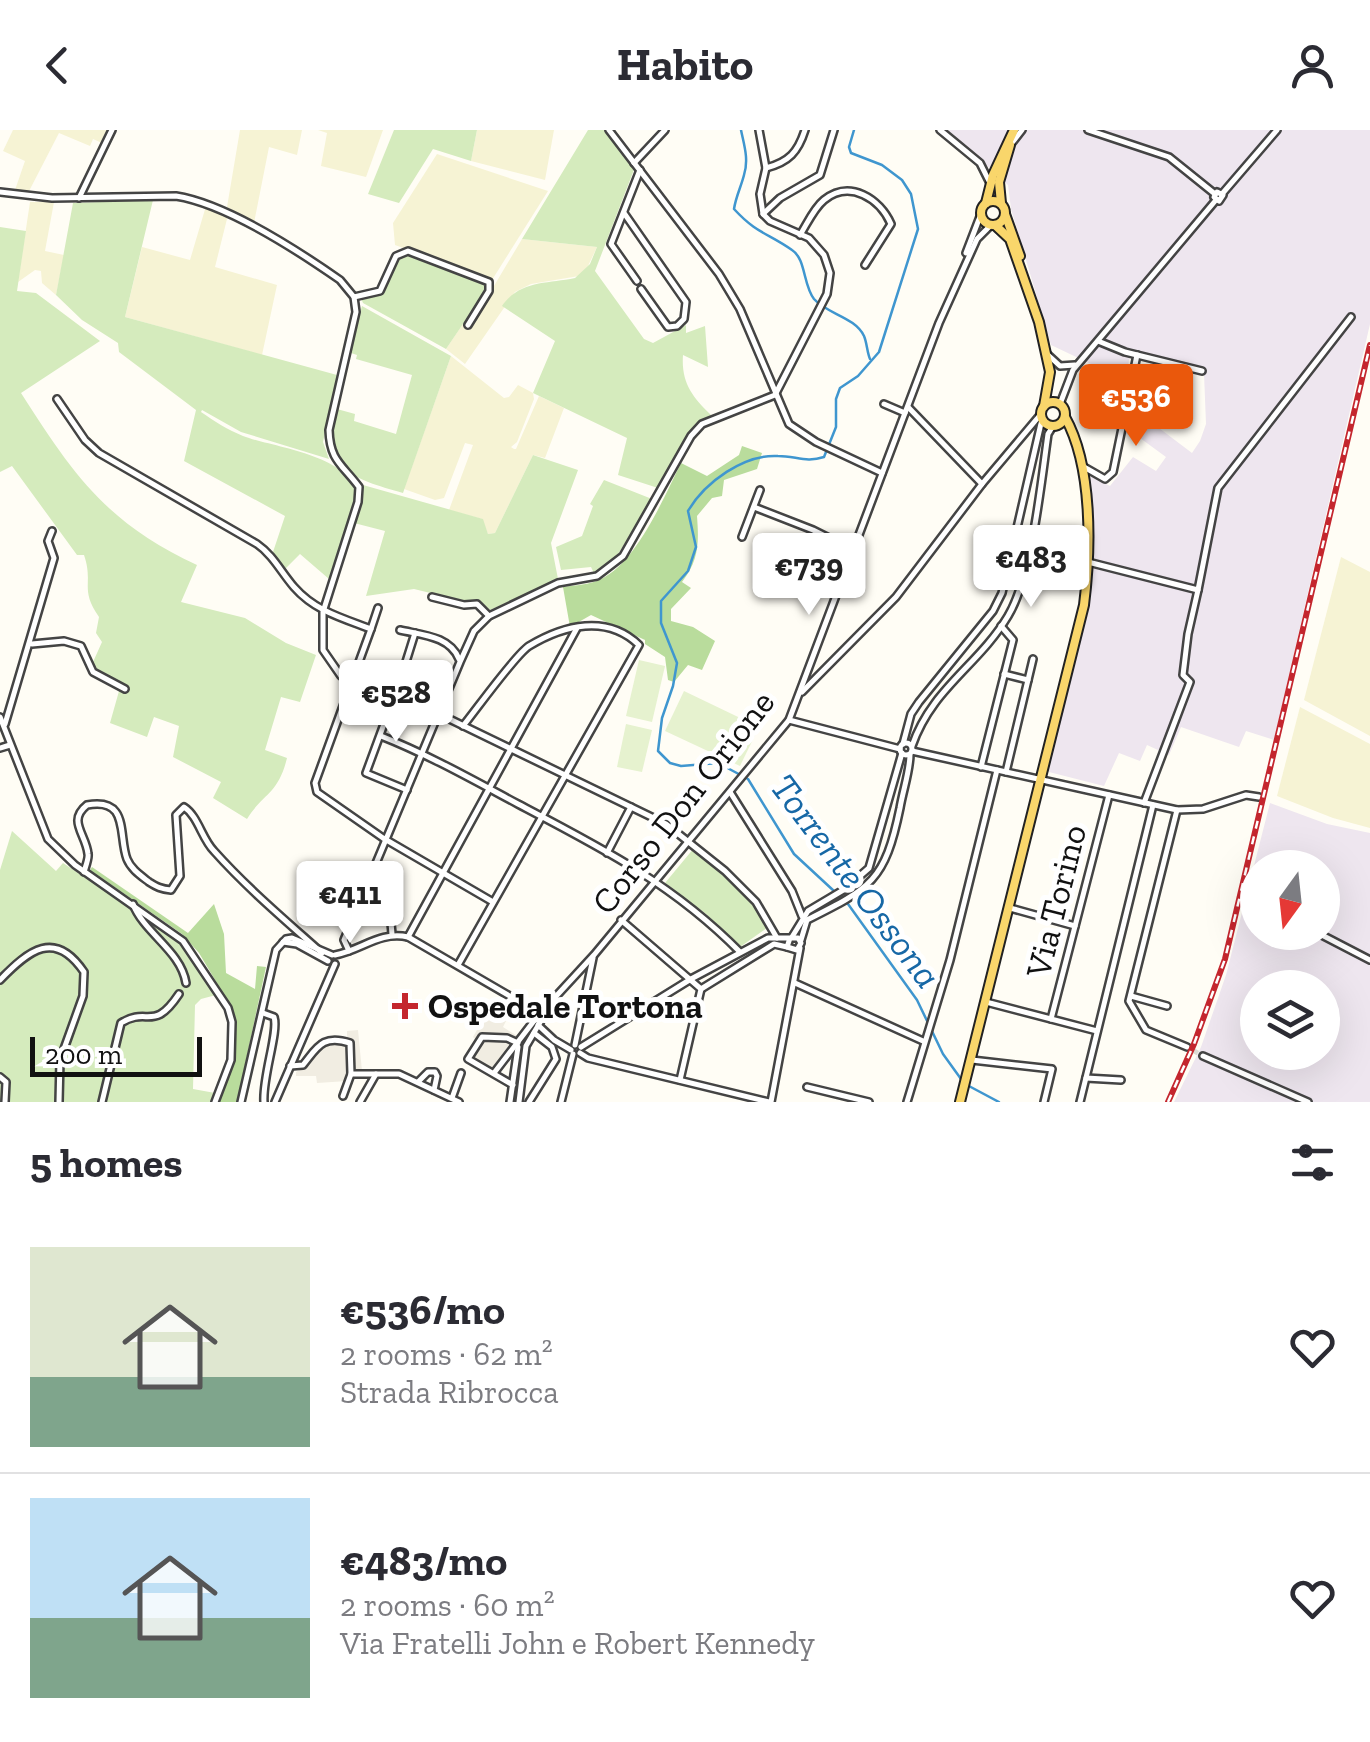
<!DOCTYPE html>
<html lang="en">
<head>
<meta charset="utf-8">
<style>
  :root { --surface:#fff; --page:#f7f7f7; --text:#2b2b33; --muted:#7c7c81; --line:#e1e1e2; --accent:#ea580c }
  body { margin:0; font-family:"Zilla Slab",serif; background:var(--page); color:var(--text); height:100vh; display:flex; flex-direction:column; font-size:38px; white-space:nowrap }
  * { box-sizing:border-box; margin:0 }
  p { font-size:32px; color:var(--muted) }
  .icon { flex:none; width:55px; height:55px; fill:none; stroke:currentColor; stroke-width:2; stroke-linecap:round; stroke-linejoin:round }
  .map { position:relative; height:972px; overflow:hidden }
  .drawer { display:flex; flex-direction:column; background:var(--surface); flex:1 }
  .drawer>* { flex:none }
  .needle { width:65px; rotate:195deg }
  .fabs { position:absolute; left:1240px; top:720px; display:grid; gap:20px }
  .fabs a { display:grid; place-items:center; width:100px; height:100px; border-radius:50%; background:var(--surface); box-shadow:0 10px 40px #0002; font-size:50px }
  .scale { position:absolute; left:30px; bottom:25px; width:172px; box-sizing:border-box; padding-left:10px; border:5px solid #111; border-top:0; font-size:28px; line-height:35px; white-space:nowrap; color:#111; -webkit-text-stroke:8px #fff; paint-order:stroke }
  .price { position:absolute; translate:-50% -85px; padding:0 22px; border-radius:10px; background:#fff; color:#222; font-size:32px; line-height:65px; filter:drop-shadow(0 2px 5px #0008) }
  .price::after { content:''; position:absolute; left:50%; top:60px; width:30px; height:22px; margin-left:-15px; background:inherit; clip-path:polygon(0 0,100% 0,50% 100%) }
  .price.current { background:var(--accent); color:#fff }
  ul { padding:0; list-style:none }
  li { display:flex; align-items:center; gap:30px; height:250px; padding:0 30px }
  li+li { border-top:2px solid var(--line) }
  li span { display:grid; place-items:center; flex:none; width:280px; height:200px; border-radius:0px; color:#555 }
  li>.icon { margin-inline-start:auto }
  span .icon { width:120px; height:120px; fill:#fffc; stroke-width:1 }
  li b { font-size:42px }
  h2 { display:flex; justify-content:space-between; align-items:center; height:120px; padding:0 30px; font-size:42px }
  header { display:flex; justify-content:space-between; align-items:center; height:130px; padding:0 30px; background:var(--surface); font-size:45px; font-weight:800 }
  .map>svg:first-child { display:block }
  .industrial { fill:#eee6ef; fill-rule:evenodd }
  .farmland { fill:#f6f3d4 }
  .green { fill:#d5ebbd }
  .forest { fill:#b9dc9c }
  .pitch { fill:#e6f2cf }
  .plaza { fill:#f1ede2 }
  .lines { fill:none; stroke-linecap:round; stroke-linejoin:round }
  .stream { stroke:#3f96cf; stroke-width:2.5 }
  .minor-tunnel { stroke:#dbdad3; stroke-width:5; stroke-dasharray:5 2.5; stroke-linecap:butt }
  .minor-casing { stroke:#444; stroke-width:10 }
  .major-casing { stroke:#222; stroke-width:12 }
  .minor { stroke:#fff; stroke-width:5 }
  .major { stroke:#f9d66b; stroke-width:8 }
  .rail-casing { stroke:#c4262e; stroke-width:6 }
  .rail { stroke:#fff; stroke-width:2.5; stroke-dasharray:8; stroke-linecap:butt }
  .poi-dot { fill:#c4262e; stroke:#fff; stroke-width:4 }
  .labels { text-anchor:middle; stroke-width:10; stroke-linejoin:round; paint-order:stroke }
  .street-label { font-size:35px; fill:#111; stroke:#fff }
  .poi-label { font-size:35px; font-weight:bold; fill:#111; stroke:#fff; text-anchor:start }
  .water-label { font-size:38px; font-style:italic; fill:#1768a6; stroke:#fff }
</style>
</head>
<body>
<header><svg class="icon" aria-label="back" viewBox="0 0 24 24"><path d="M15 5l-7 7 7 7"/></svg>Habito<svg class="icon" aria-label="person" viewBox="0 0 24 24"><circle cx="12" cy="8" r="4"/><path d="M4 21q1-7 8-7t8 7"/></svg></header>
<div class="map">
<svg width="1370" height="972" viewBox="0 0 1370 972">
  <rect width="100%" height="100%" fill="#fffdf5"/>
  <!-- industrial -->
  <g class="industrial">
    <path d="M948 0H1370V194L1274 610 1246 601 1239 617 1181 597 1169 625 1147 615 1140 631 1119 623 1104 656 1045 641 1081 491 1089 421 1082 342 1110 356 1133 327 1156 341 1166 327 1140 308 1126 304 1131 287 1151 292 1192 323 1200 311 1206 294 1204 244 1130 225 1127 242 1091 234 1051 215 1011 79 1008 55Z"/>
    <path d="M1270 673 1327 694 1370 703V972H1174L1201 917 1226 845ZM1258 738H1322V802H1258ZM1258 858H1322V922H1258Z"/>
  </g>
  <!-- farmland -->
  <g class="farmland">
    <path d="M13 0H110L102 13 93 9 90 16 59 3 27 65 15 60 25 31 3 21Z"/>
    <path d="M240 0H302L297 25 269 17 254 93 227 77Z"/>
    <path d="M318 0H383L366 47 321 36 327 3Z"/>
    <path d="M477 0H554L545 50 471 31Z"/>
    <path d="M437 24 548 61 492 150 395 115 393 93Z"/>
    <path d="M30 72H54L45 121 64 125 56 165 42 153 41 141 35 140 18 152Z"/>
    <path d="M206 76 228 85 215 137 277 155 262 225 125 187 142 117 190 130Z"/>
    <path d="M522 109 597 117 588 136 579 146 531 154 515 162 465 234 446 219 483 164 488 166Z"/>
    <path d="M451 226 504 268 509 267 518 255 533 263 534 269 517 312 511 317 514 319H516L539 266 564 278 545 328 533 325 495 403 488 404 482 389 449 380 473 315 465 313 444 368 435 370 404 359Z"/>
    <path d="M1341 427 1370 442V606L1304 570Z"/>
    <path d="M1300 577 1370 614V698L1333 688 1277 666Z"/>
  </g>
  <!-- green -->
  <g class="green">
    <path d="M394 0H477L471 31 433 19 399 73 368 64Z"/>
    <path d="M588 0H604L635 37 595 141 644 209 653 213 686 195V203L705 196 708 237 683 225C681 252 692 267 711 285L688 303 658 358 618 345 627 308 533 263 555 211 502 176C520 150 547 154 575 148L590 134 597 117 522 109Z"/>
    <path d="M153 70 125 187 337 245 323 312 329 329 241 302 202 280 201 282C214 291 228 300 243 306 274 318 354 325 356 367L329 449 300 424 285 439 273 422 285 386 184 331 196 280 119 222 118 213 82 190 56 165 73 73Z"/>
    <path d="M0 97 26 101 17 161 36 163 100 211 21 263C73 344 106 393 197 435L181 472 245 488 286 513 316 525 300 572 281 567 265 620 287 628C278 665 263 663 247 689L213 668 221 652 173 627 179 596 154 587 147 607 110 593 121 554 98 542 93 532 102 512 96 503 99 487C79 458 94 454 84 425H77L12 336 0 342Z"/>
    <path d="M408 123 486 151 484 163 446 219 363 173 361 168C388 165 390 151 397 128Z"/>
    <path d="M362 176 451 226 403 363C352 348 321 341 337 279L355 284 354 291 396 304 412 245 356 229 357 225 348 222Z"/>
    <path d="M533 325 578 340 551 413 558 449 490 480 478 470H459L414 459 366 466 385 401 354 393 363 355 483 389 488 404 495 403Z"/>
    <path d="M604 350 652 369 615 429 594 443 591 437 561 440 556 417 582 406 593 376 590 374Z"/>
    <path d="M12 701 56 741 63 733 175 807 216 865 201 869 195 875 193 959 215 963 211 972H0V740Z"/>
    <path d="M694 718 753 774 767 798 740 817 706 784 665 753Z"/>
  </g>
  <!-- forest -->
  <g class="forest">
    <path d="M742 316 762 323 757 339 724 350 722 366 712 368 697 386C699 413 699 430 682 452L691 458 671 479V491L693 497 715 511 702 540 688 535 674 552 668 550 665 527 645 514V510L591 485 570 497 563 457C576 455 589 455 601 449 637 432 664 367 681 333L707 346 739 325Z"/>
    <path d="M92 737 188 803 214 774 224 804 226 843 255 859 257 836 266 837 237 972H218L233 932 234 886 227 870 199 823 182 804 90 740Z"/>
  </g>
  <!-- pitch -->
  <g class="pitch">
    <path d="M639 530 665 536 652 592 626 586Z"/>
    <path d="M684 561 759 597 740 636 665 601Z"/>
    <path d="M626 594 652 600 642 642 617 637Z"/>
  </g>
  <!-- plaza -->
  <g class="plaza">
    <path d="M491 875 509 885 503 897 519 907 490 945 466 931 475 909 473 907Z"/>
    <path d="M358 900 362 941 349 943 347 951 317 953 316 946H296V942L306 936 317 917 347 914V901Z"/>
  </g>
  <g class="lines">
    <!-- stream -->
    <g class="stream">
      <path d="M741 0C744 15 749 29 744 45 741 57 736 66 734 79 757 104 768 103 792 120 806 129 803 155 814 169 827 184 855 187 864 206 867 213 867 222 870 229"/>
      <path d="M854 0 849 17 851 23 882 35 902 50 911 64 918 99 879 222 858 246 840 258 836 269V297L824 327C806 333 796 326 778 326 744 324 705 352 688 381L696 417 688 441 661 471V493L677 533 673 556 662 588 658 621 670 633 681 636 718 633 748 649 794 724 848 774 917 870 943 924 961 949"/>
      <path d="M967 955 999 972"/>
    </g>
    <!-- minor-tunnel -->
    <path class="minor-tunnel" d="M1187 917 1203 926"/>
    <defs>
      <g id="minor">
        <path d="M609 0 719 144 740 179 789 294 816 312 882 343"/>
        <path d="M940 0 980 33 989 51"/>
        <path d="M1088 0 1169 27 1215 64"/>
        <path d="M1011 14 1022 0"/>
        <path d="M634 33 665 0"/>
        <path d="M766 38C789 32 798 22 805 0"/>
        <path d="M0 62 52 68 176 66C227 74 297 120 340 150L354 167 356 182 329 300C330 331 342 334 359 357L358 372 323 482V520L341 546 435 582 666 694 725 741 756 772 777 808"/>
        <path d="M1217 62 1223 65 1219 71 1214 67Z"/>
        <path d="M1222 64 1277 0"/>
        <path d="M79 68 112 0"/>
        <path d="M624 83 686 172 684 189 677 196 668 197 641 159"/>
        <path d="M763 84 780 68 820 45 834 0"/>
        <path d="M800 105C807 94 814 78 824 70 850 49 880 69 891 94L865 135"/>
        <path d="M966 123 981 84"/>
        <path d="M637 151 611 114 640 40"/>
        <path d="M354 167 380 161 396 126 408 121 489 152V161L468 195"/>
        <path d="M1098 211 1125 222 1202 241"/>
        <path d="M1047 224 1060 236 1075 235"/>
        <path d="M57 269 85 310 99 323 257 414C273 425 281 442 294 457 315 481 342 488 371 499L378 478"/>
        <path d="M884 274 905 283"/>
        <path d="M1060 274 1073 240 1216 70"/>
        <path d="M908 277 982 354"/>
        <path d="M1084 337 1105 349 1113 342 1137 225"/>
        <path d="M754 377 813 400 853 420"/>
        <path d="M742 407 760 360"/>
        <path d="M1088 432 1198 460 1218 358 1351 187"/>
        <path d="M432 467 464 475 477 474 489 486"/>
        <path d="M371 499 315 653 317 662 383 708 493 772"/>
        <path d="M400 500C422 505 450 506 459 529"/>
        <path d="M32 514 64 511 81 516 93 542 125 559"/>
        <path d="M1004 544 1028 550"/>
        <path d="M802 562 896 467 982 354 1041 284"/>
        <path d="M395 567 415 503"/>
        <path d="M391 575 366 643 407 660"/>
        <path d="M0 587 48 709 75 735 183 811 228 878 232 892 231 930 215 972"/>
        <path d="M789 590 900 619"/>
        <path d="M5 594 54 428 48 411 52 401"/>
        <path d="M381 606C429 625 473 650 518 674 602 718 673 754 740 822"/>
        <circle cx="906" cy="619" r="6"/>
        <path d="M903 614 911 584 919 572 993 481 1002 463 1042 289"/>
        <path d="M912 616C932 558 978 536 1008 486 1032 446 1041 353 1048 304L1053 296"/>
        <path d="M0 618 10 615"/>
        <path d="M912 621 1177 680 1203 679 1246 665 1259 667"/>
        <path d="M981 637 1013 510 1001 496"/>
        <path d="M1006 642 1033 529"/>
        <path d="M730 662 792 761 802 786"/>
        <path d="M1144 673 1190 552 1183 545 1188 504 1198 460"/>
        <path d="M1177 680 1129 871 1146 900 1187 917"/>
        <path d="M607 723 631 677"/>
        <path d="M84 742C85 738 89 728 88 724 86 704 67 691 87 675 130 667 118 706 127 729 131 739 140 745 149 752 157 757 161 759 171 760L180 746 176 685 184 677C198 686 202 709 214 721 247 758 285 790 322 823"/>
        <path d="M133 774C144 803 181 821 186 853"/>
        <path d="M358 774 391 793 392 804"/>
        <path d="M1010 778 1075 796"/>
        <path d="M621 790 701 859 680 950"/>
        <path d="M1316 802 1370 830"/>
        <path d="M408 807 577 498"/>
        <path d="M792 807 808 781 845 759 869 738 902 623"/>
        <path d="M801 810 807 790C871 758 885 751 900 678 903 660 910 641 910 624"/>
        <path d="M283 812 297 814 328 831"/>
        <path d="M349 821 344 810 460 532 474 501 489 486 558 453 597 446 623 426 691 306 702 294 775 265 827 164 830 143 824 125 809 108 770 91 763 84 760 64 766 38 759 0"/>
        <path d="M335 825C362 820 379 801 408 807L539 883"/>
        <path d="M458 835 639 515C607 484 564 495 529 516 516 524 476 580 463 596"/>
        <path d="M0 850C29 820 55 799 84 842L83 866 60 930 59 972"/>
        <path d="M795 853 923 911"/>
        <path d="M701 859 774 814 787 817"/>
        <path d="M1131 866 1167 876"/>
        <path d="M986 872 1097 901"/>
        <path d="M263 883 274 887C279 901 262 948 264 972"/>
        <path d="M537 887 594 825 789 590 939 193 977 109 991 95"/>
        <path d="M1051 889 1109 665"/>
        <path d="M538 895 554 910 571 920"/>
        <path d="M575 915 593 828"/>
        <path d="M581 917 691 849 768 808H798L801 813 797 820 787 817 790 808"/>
        <path d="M580 923 588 928 769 972"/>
        <path d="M1203 926 1308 972"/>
        <path d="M972 930 1052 939 1044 972"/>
        <path d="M290 936 303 935C317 918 322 904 350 913L351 944 343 966"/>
        <path d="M494 943 537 887"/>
        <path d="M351 944H399L459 972"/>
        <path d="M0 947 6 952 5 972"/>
        <path d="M1086 948 1121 950"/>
        <path d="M418 952 428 942H435L437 946 434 960"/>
        <path d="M513 955 468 929 482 907 507 908 518 913"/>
        <path d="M807 957 869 972"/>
        <path d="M452 968 461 943"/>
        <path d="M102 972 121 893C148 876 153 903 179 864"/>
        <path d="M241 972 276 820 286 809 292 808 332 825"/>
        <path d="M275 972 335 834"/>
        <path d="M360 972 376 944"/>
        <path d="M510 972 518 917"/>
        <path d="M519 972 526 916 542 889V884"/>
        <path d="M529 972 556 929 552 917 534 903"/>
        <path d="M561 972 573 924"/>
        <path d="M771 972 800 818"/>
        <path d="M907 972 950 830 997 640"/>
        <path d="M1080 972 1153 675"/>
      </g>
      <g id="major">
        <circle cx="993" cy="83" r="12"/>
        <path d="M986 73 993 45 1014 0"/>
        <path d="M1001 73 999 52 1010 15"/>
        <path d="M1005 84 1020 126"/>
        <path d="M995 95 1010 109 1039 192 1050 242 1044 276"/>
        <circle cx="1053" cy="284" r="12"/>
        <path d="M960 972 1084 475C1091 419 1093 337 1065 287"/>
      </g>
    </defs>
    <!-- minor casing -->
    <use href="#minor" class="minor-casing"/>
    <!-- major casing -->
    <use href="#major" class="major-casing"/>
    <!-- minor -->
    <use href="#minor" class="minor"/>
    <!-- major -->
    <use href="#major" class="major"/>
    <defs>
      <path id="rail" d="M1168 972 1194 914 1225 829 1370 215"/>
    </defs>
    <!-- rail casing -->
    <use href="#rail" class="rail-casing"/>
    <!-- rail -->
    <use href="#rail" class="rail"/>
  </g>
  <!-- markers -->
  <path class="poi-dot" d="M400 861h10v10h10v10h-10v10h-10v-10h-10v-10h10z"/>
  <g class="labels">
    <!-- street labels -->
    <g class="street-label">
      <text transform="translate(683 672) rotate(-52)" y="12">Corso Don Orione</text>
      <text transform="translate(1056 771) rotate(-76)" y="12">Via Torino</text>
    </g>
    <!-- poi labels -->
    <g class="poi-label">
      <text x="428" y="888">Ospedale Tortona</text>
    </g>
    <!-- water labels -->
    <g class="water-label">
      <text transform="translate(856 751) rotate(53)" y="13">Torrente Ossona</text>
    </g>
  </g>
</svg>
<div class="fabs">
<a><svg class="needle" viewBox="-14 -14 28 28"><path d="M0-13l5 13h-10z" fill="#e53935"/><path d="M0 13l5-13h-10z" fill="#7c7c81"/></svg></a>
<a><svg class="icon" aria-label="layers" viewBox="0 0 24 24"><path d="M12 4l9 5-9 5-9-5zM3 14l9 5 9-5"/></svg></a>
</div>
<div class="scale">200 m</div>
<b class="price current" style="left:1136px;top:319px">€536</b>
<b class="price" style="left:1031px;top:480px">€483</b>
<b class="price" style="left:809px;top:488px">€739</b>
<b class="price" style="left:396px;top:615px">€528</b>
<b class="price" style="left:350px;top:816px">€411</b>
</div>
<section class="drawer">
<h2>5 homes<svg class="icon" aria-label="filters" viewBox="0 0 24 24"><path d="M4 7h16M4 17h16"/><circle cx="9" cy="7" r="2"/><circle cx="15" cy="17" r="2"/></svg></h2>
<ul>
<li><span style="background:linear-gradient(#dfe7d0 65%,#7fa58c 0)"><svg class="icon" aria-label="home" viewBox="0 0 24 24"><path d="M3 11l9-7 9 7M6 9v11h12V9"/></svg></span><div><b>€536/mo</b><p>2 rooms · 62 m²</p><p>Strada Ribrocca</p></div><svg class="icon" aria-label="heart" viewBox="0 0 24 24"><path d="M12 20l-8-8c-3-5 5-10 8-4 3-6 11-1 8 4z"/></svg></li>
<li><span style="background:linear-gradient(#bfe0f5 60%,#7fa58c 0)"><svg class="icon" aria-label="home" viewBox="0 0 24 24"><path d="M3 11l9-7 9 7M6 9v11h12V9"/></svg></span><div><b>€483/mo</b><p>2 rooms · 60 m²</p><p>Via Fratelli John e Robert Kennedy</p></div><svg class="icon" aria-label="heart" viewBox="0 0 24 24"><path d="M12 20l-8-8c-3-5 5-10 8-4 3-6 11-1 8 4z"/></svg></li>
</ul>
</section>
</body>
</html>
